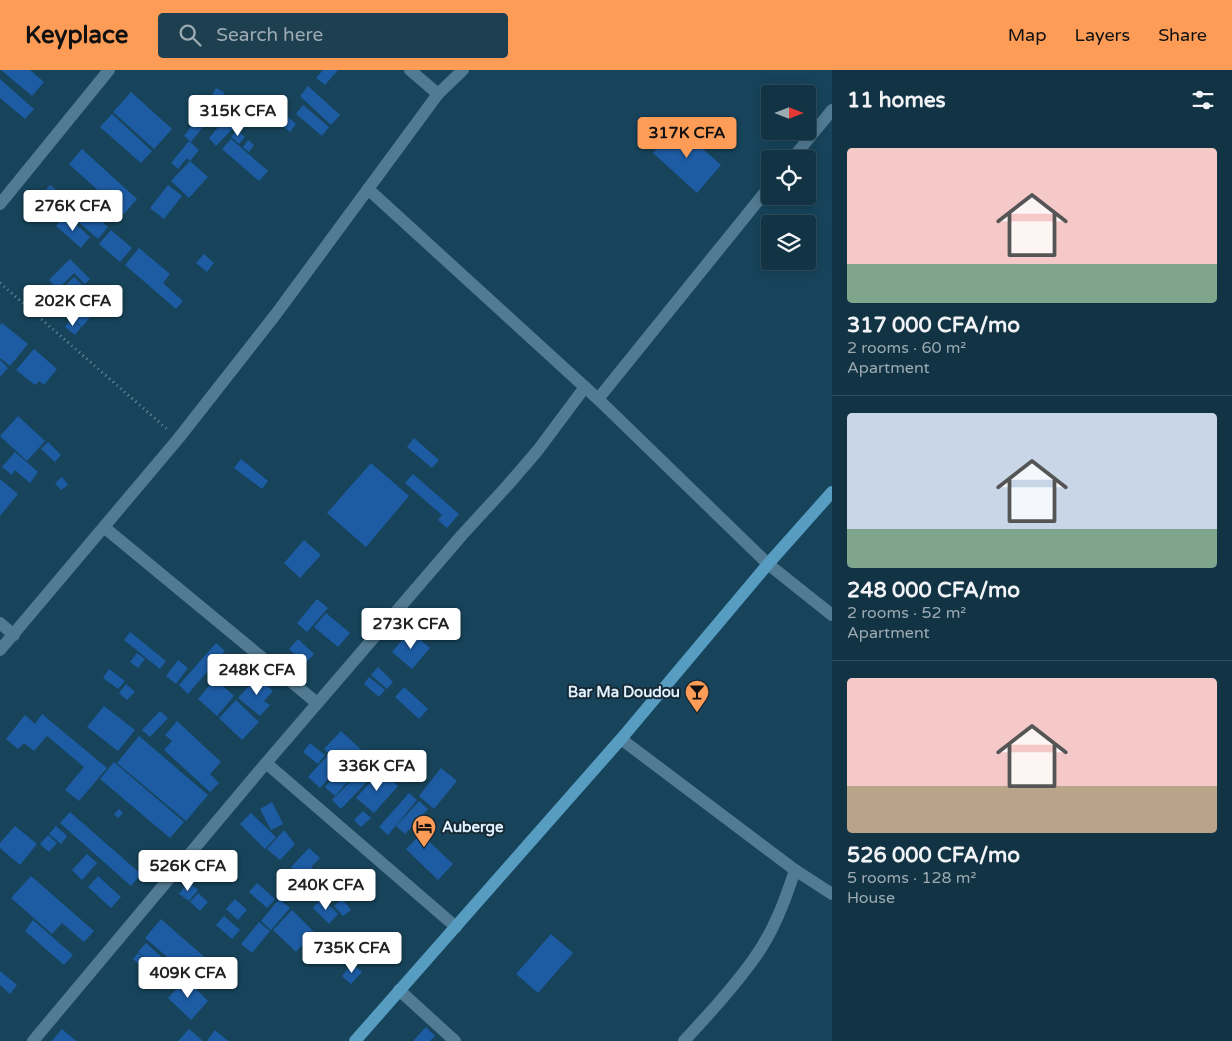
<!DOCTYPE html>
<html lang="en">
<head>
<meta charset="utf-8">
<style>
  :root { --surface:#134; --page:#1e3f4f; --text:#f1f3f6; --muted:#9caab2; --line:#304e5d; --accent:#fd9c56 }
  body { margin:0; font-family:"Varela Round",sans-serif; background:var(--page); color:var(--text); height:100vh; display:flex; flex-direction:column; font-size:19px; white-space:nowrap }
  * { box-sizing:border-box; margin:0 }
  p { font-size:16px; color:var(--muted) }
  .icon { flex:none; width:28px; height:28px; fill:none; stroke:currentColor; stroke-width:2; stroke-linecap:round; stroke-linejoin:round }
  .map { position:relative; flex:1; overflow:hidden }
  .side { display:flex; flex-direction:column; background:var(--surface); width:400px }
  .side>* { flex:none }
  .needle { width:32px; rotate:90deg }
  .fabs { position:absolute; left:761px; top:15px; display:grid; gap:10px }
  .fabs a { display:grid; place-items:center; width:55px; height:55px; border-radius:5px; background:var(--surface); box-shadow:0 2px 12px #0003,0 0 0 1px var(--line); font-size:25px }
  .price { position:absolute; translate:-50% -42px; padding:0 11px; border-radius:5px; background:#fff; color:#222; font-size:16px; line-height:32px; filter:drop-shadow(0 1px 2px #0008) }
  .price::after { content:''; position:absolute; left:50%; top:30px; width:15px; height:11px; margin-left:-8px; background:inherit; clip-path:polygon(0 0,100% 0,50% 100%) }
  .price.selected { background:var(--accent); color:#111 }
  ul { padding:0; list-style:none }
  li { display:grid; align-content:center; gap:10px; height:265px; padding:0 15px }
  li+li { border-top:1px solid var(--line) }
  li span { display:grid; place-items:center; height:155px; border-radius:5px; color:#555 }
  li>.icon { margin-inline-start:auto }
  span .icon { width:90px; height:90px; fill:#fffc; stroke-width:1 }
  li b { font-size:21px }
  h2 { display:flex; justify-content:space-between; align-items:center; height:60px; padding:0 15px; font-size:21px }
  header { display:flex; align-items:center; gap:30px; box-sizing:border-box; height:70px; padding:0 25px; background:var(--accent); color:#111 }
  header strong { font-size:24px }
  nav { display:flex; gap:28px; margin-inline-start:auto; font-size:18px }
  .search { width:350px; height:45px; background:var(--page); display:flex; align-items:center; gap:12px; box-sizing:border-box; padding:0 18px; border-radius:5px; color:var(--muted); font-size:19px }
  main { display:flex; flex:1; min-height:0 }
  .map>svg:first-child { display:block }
  .building { fill:#1d5ca3 }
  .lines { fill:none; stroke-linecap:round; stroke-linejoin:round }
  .path { stroke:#6d8fa1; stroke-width:3; stroke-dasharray:1 4; stroke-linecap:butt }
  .street { stroke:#527b93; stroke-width:12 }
  .secondary { stroke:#579cc1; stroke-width:12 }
  .labels { text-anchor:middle; stroke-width:4; stroke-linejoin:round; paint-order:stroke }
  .poi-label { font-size:15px; font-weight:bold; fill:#dff2fd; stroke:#162833; text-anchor:end }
</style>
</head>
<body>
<header>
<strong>Keyplace</strong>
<div class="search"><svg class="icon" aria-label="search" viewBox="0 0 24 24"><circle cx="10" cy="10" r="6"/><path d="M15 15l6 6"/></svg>Search here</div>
<nav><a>Map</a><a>Layers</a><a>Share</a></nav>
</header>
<main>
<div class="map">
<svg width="832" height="971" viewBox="0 0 832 971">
  <rect width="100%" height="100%" fill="#17445b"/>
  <!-- building -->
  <g class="building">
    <path d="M1 0H30L44 12 32 26Z"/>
    <path d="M323 0H338L325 15 316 8Z"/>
    <path d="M0 9 34 39 25 49 0 28Z"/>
    <path d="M308 16 340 45 331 55 300 26Z"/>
    <path d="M216 18 225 23 211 46 203 41Z"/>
    <path d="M131 22 172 59 154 79 113 42Z"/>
    <path d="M250 25 274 48 266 57 241 34Z"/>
    <path d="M303 35 329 57 322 66 296 44Z"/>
    <path d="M202 42 210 48 191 72 184 66Z"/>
    <path d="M112 44 152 81 141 93 100 57Z"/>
    <path d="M286 45 296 54 290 62 279 53Z"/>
    <path d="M228 46 237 54 216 76 209 68Z"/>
    <path d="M677 56 721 95 697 123 653 83Z"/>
    <path d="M237 60 245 67 239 74 231 67Z"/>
    <path d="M231 69 268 101 259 111 222 79Z"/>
    <path d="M248 70 254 75 249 82 243 77Z"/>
    <path d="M189 71 199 80 190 91 187 88 178 99 171 93Z"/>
    <path d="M82 79 137 129 124 144 69 94Z"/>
    <path d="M190 91 208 107 189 128 171 111Z"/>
    <path d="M50 115 67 129 49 149 33 135Z"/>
    <path d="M168 115 182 126 164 149 150 138Z"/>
    <path d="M79 131 108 157 98 169 68 143Z"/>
    <path d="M65 145 90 167 81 178 56 156Z"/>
    <path d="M111 160 132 178 120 192 99 174Z"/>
    <path d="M139 178 170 204 163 213 183 231 176 239 125 195Z"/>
    <path d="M204 184 214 193 207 202 196 193Z"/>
    <path d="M70 189 90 209 85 214 74 203 58 219 49 210Z"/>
    <path d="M74 207 82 215 69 227 61 220Z"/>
    <path d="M71 230 91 246 82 257 62 241Z"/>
    <path d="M71 249 81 257 75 265 65 257Z"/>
    <path d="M2 253 28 274 10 296 0 288V255Z"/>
    <path d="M34 279 57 299 44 315 39 311 35 315 16 300Z"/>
    <path d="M0 290 8 298 0 307Z"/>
    <path d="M18 346 45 371 27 391 0 366Z"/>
    <path d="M414 368 439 390 432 398 407 377Z"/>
    <path d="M48 372 61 385 55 392 41 379Z"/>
    <path d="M15 382 38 402 30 413 15 400 12 405 2 397Z"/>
    <path d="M241 389 268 411 262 419 234 398Z"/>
    <path d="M371 393 409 426 366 477 327 443Z"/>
    <path d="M413 404 459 444 447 458 438 450 442 445 405 413Z"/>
    <path d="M62 407 68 415 61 420 55 413Z"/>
    <path d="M0 409 18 424 0 446Z"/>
    <path d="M304 470 321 485 300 508 284 493Z"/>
    <path d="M317 529 328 538 307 562 297 553Z"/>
    <path d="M326 543 350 563 338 577 314 557Z"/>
    <path d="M410 561 430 578 412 599 392 582Z"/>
    <path d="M130 562 166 591 160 599 124 570Z"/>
    <path d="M298 569 314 584 305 594 289 579Z"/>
    <path d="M216 573 225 581 188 624 179 615Z"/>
    <path d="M137 583 145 589 138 598 130 592Z"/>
    <path d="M178 590 188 598 176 614 166 606Z"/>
    <path d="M378 597 393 612 387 619 371 605Z"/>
    <path d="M109 599 125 611 118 619 103 608Z"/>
    <path d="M257 607 273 621 264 631 270 635 260 646 238 628Z"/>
    <path d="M369 607 385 620 379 627 364 614Z"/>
    <path d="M215 609 234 626 217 646 198 629Z"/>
    <path d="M126 614 135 622 127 630 119 623Z"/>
    <path d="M404 617 428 639 419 649 395 627Z"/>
    <path d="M236 630 259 652 242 670 219 648Z"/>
    <path d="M104 636 135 660 118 681 87 657Z"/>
    <path d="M160 641 168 648 150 667 142 660Z"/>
    <path d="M42 644 107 698 79 731 65 720 84 697 47 666 34 681 24 673 18 679 6 669 25 645 35 654Z"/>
    <path d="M177 651 221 692 210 704 219 713 210 722 164 680 172 671 165 665Z"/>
    <path d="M341 661 369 687 352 705 324 679Z"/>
    <path d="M139 666 208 725 186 751 117 693Z"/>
    <path d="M310 673 325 685 318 694 303 682Z"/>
    <path d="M327 686 339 697 320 718 308 707Z"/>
    <path d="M410 686 418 693 401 713 393 706Z"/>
    <path d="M373 689 381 697 341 739 332 730Z"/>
    <path d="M114 692 184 752 170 768 100 709Z"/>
    <path d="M441 698 457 711 434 739 419 726Z"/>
    <path d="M341 699 351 708 335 726 325 717Z"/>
    <path d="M381 700 398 716 374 743 356 728Z"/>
    <path d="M409 723 417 730 388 765 379 757Z"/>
    <path d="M419 731 428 739 405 764 396 756Z"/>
    <path d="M272 732 283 754 271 760 260 739Z"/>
    <path d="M119 739 123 743 118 748 114 744Z"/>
    <path d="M363 741 371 748 361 757 354 750Z"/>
    <path d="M70 742 141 804 131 816 60 753Z"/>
    <path d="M251 743 276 767 265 779 240 754Z"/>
    <path d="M15 756 37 774 20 795 0 778V773Z"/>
    <path d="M56 756 67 766 61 774 49 764Z"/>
    <path d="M284 760 295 774 280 790 267 779Z"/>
    <path d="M421 764 453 794 438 810 406 779Z"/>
    <path d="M48 765 57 773 49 782 40 774Z"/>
    <path d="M309 778 320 788 311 797 320 806 310 816 291 797Z"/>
    <path d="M87 784 97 793 82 810 72 800Z"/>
    <path d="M31 806 94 861 84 872 62 853 52 864 11 828Z"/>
    <path d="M98 806 121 827 111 838 88 817Z"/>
    <path d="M188 812 198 820 189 831 179 824Z"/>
    <path d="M257 813 275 829 267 838 249 822Z"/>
    <path d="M198 823 208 832 200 841 190 832Z"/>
    <path d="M322 828 338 844 329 854 313 838Z"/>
    <path d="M235 829 247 840 238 850 226 839Z"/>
    <path d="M279 829 290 838 271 860 261 851Z"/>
    <path d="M342 829 351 840 343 846 334 836Z"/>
    <path d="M292 840 314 862 296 882 273 860Z"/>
    <path d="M224 846 240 860 232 869 216 855Z"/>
    <path d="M161 849 217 898 202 917 145 868Z"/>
    <path d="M33 850 73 885 64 895 25 861Z"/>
    <path d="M259 852 270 861 252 883 241 874Z"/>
    <path d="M551 864 573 883 538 923 516 904Z"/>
    <path d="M146 873 181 904 173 913 138 882Z"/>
    <path d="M138 883 173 914 168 920 133 889Z"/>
    <path d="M352 894 362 902 351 914 342 906Z"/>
    <path d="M0 901 17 915 10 924 0 915Z"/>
    <path d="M186 909 208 931 191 950 168 928Z"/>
    <path d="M426 957 435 966 430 971H413Z"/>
    <path d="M62 959 76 971H52Z"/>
    <path d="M189 959 203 971H178Z"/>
    <path d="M215 960 228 971H207Z"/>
  </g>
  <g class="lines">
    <!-- path -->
    <path class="path" d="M0 213 167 359"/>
    <!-- street -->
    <g class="street">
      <path d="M410 0 438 24"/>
      <path d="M792 89 832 40"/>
      <path d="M368 119 598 329 768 494 832 545"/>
      <path d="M0 134 109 0"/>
      <path d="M598 329 770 116"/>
      <path d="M105 458 317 633"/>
      <path d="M0 553 14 565"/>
      <path d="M0 580 178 369 276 244 438 24 463 0"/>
      <path d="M621 669 795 800 832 824"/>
      <path d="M266 693 456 857"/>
      <path d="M399 920 455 971"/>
      <path d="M33 971 266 693 462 465 507 416 538 380 585 317"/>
      <path d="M684 971C708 945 732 919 753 890 773 863 785 831 795 800"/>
    </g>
    <!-- secondary -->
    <path class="secondary" d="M355 971 621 669 768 494 832 422"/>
  </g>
  <!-- icons -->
  <defs>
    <symbol id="bar-pin" viewBox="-11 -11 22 30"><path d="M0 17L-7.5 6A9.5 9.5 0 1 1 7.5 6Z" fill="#fd9c56" stroke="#162833"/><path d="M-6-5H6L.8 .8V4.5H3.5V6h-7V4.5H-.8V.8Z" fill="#111"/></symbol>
    <symbol id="hotel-pin" viewBox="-11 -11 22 30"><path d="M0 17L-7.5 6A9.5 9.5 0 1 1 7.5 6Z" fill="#fd9c56" stroke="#162833"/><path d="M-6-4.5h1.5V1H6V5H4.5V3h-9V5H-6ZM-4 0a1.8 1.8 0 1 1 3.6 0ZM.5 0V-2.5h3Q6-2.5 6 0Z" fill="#111"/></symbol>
  </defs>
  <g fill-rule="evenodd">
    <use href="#bar-pin" x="683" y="608" width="28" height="38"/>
    <use href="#hotel-pin" x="410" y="743" width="28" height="38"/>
  </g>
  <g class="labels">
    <!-- poi labels -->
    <g class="poi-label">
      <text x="680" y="627">Bar Ma Doudou</text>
      <text x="442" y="762" text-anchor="start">Auberge</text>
    </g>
  </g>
</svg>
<div class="fabs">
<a><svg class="needle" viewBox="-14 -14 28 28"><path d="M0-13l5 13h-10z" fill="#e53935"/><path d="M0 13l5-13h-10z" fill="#9caab2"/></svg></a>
<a><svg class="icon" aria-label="locate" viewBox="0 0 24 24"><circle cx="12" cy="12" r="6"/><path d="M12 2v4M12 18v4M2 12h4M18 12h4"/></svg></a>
<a><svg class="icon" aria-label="layers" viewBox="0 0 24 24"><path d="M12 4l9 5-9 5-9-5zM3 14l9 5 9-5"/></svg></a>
</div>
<b class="price" style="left:238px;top:67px">315K CFA</b>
<b class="price selected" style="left:687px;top:89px">317K CFA</b>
<b class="price" style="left:73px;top:162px">276K CFA</b>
<b class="price" style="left:73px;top:257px">202K CFA</b>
<b class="price" style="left:411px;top:580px">273K CFA</b>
<b class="price" style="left:257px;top:626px">248K CFA</b>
<b class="price" style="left:377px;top:722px">336K CFA</b>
<b class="price" style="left:188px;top:822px">526K CFA</b>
<b class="price" style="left:326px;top:841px">240K CFA</b>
<b class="price" style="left:352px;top:904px">735K CFA</b>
<b class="price" style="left:188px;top:929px">409K CFA</b>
</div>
<section class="side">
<h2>11 homes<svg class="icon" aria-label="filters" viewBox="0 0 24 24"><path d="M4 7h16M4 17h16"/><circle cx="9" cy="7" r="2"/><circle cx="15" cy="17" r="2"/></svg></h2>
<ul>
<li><span style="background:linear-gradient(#f6c9c9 75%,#7fa58c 0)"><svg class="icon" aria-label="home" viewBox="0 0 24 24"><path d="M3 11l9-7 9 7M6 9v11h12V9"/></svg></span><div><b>317 000 CFA/mo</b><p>2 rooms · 60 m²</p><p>Apartment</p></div></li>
<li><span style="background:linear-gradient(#c9d6e8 75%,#7fa58c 0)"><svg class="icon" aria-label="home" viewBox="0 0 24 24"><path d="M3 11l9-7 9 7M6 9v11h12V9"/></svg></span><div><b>248 000 CFA/mo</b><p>2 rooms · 52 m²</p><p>Apartment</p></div></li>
<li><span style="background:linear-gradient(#f6c9c9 70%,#b9a48a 0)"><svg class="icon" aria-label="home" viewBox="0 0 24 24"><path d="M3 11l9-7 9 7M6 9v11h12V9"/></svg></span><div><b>526 000 CFA/mo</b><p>5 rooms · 128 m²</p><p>House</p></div></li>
</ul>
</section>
</main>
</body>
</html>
